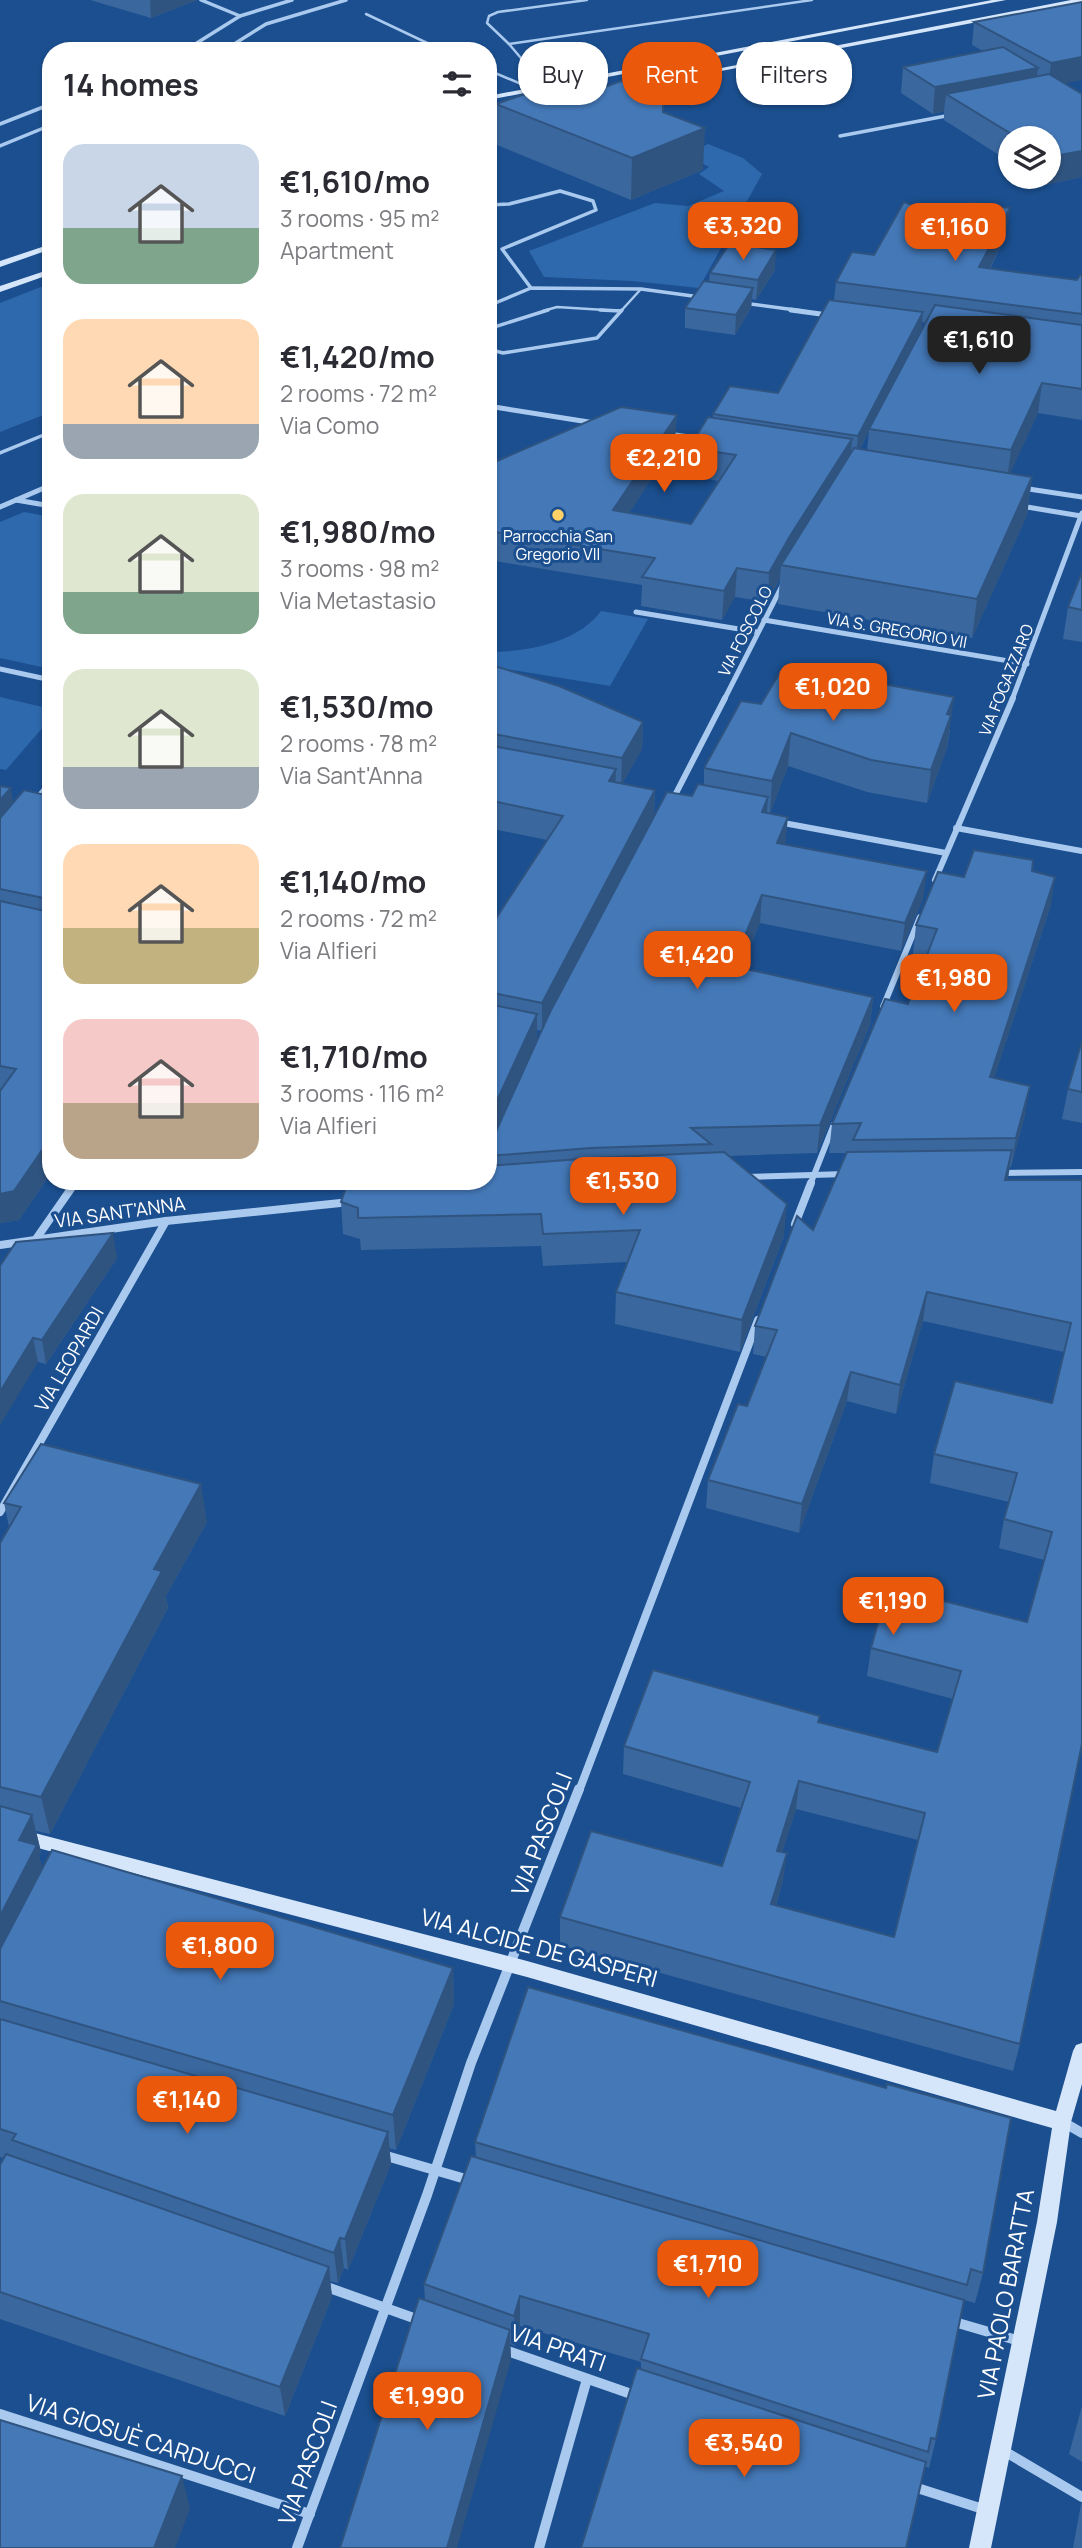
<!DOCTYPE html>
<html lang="en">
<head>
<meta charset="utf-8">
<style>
  :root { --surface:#fff; --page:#f7f7f7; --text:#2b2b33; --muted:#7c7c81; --accent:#ea580c }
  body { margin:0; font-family:Manrope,sans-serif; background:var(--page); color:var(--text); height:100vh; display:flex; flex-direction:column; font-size:26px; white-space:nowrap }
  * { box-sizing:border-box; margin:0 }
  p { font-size:23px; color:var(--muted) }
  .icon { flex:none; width:38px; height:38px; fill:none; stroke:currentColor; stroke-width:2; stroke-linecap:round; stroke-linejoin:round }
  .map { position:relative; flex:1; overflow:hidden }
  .sheet { position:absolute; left:42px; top:42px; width:455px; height:1148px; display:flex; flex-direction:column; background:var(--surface); border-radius:28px; box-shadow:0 2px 5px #0004 }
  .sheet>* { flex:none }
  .hud { position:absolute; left:518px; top:42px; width:458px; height:63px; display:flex; gap:14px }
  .fabs { position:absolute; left:998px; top:126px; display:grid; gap:14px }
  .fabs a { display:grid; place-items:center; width:63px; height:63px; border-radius:50%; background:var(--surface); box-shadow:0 2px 5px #0004; font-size:35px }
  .price { position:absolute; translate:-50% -60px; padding:0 16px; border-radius:14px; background:var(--accent); color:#fff; font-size:23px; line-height:46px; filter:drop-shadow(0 2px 4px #0008) }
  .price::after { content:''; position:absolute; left:50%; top:42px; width:21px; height:16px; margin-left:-10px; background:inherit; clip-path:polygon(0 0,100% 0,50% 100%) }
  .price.current { background:#222; color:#fff }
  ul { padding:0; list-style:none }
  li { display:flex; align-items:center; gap:21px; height:175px; padding:0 21px }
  li span { display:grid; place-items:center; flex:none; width:196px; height:140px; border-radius:21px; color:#555 }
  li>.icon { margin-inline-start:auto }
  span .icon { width:84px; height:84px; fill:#fffc; stroke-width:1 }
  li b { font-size:30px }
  h2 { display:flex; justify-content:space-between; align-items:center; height:84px; padding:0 21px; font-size:30px }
  .tag { padding:0 24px; border-radius:28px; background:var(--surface); box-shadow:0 2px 5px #0004; font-size:24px; line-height:63px }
  .tag.current { background:var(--accent); color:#fff }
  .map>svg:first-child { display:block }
  .green { fill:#2e69ad }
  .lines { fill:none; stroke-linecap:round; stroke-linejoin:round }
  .lane-far1 { stroke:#a9c9ee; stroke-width:2.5 }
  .lane { stroke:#a9c9ee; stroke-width:3.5 }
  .street-far4 { stroke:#a9c9ee; stroke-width:3.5 }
  .street-far3 { stroke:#a9c9ee; stroke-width:5 }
  .street-far2 { stroke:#a9c9ee; stroke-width:6 }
  .street-far1 { stroke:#a9c9ee; stroke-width:8 }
  .street { stroke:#a9c9ee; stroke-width:10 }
  .secondary { fill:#d6e6fa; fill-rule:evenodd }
  .wall { fill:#3a679d; fill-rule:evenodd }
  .shaded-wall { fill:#305480 }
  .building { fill:#4478b7; stroke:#305480; stroke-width:2; fill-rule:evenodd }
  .poi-dot { fill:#ffd166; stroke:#1b4f8f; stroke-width:2.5 }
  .labels { text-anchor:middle; stroke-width:6; stroke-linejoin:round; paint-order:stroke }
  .far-poi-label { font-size:16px; fill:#fff; stroke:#1b4f8f }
  .far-street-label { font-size:16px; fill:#fff; stroke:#1b4f8f }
  .street-label { font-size:19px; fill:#fff; stroke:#1b4f8f }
  .near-street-label { font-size:23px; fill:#fff; stroke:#1b4f8f }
</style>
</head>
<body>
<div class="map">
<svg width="1082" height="2548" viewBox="0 0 1082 2548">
  <rect width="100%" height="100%" fill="#1b4f8f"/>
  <!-- green -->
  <g class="green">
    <path d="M708 144 743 158 762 174 699 288 632 281 544 277 529 251 655 203 688 206 724 191 699 174 709 167 686 155Z"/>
    <path d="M51 283V412L0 432V303Z"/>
    <path d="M24 512 51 517V669L0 658V522Z"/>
    <path d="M601 611 648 619 610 686 488 666V652C526 652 578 643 601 611Z"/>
    <path d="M0 697 51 709V718L6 770 0 769Z"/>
  </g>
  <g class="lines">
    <!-- lane-far1 -->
    <g class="lane-far1">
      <path d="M587 0 498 12 489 16 487 23 509 44 812 0"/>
      <path d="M366 14 444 51"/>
      <path d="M509 44 526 64 555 85"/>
      <path d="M488 70 533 89"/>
      <path d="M543 311 557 307 621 311"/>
      <path d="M621 311 641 289"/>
    </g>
    <!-- lane -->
    <g class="lane">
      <path d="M600 310 621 311"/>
      <path d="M488 329 548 310"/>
      <path d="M488 349 503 353 597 338 622 310"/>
      <path d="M0 453 51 432"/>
    </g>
    <!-- street-far4 -->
    <g class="street-far4">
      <path d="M201 0 240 16"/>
      <path d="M184 51 240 16 292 0"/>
      <path d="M223 51 266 24 346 0"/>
      <path d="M0 124 51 104"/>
      <path d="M840 136 951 115"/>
      <path d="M0 146 51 125"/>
      <path d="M488 205 509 204 560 191 593 201 596 210 502 249 531 288"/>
      <path d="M743 303 803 311"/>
      <path d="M488 306 531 288 641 289 700 297"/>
    </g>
    <!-- street-far3 -->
    <g class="street-far3">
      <path d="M791 310 828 315"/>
      <path d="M488 406 595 423"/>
      <path d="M669 434 702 439"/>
      <path d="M1022 488 1082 497"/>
      <path d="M16 500 51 506"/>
      <path d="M1021 506 1081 516"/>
      <path d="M0 507 51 485"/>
      <path d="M636 612 757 632"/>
      <path d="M764 620 1027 664"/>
      <path d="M0 669 51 680"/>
      <path d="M724 700 783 584"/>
      <path d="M1012 700 1082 513"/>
    </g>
    <!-- street-far2 -->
    <g class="street-far2">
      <path d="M37 799 51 782"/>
      <path d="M672 801 725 698"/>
      <path d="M778 822 946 853"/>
      <path d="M956 828 1082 851"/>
      <path d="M935 880 1013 698"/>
      <path d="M883 1007 920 917"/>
      <path d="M1002 1173 1082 1172"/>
      <path d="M746 1177 846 1174"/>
      <path d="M73 1185 76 1181"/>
      <path d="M810 1185 834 1124"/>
    </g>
    <!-- street-far1 -->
    <g class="street-far1">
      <path d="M795 1224 811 1183"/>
      <path d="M36 1239 75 1183"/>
      <path d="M0 1245 166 1221 350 1202"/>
      <path d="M0 1512 166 1221"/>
      <path d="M579 1791 758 1320"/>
    </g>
    <!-- street -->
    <g class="street">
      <path d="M1063 2122 1082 2133"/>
      <path d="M383 2155 469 2180"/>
      <path d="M324 2286 422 2321"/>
      <path d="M951 2321 1020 2341"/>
      <path d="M502 2349 637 2396"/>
      <path d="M0 2414 310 2514"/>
      <path d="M1004 2451 1082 2497"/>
      <path d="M911 2486 986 2510"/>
      <path d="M297 2548 427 2195 471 2063 579 1789"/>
      <path d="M539 2548 587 2379"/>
    </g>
    <!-- secondary -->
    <g class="secondary">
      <path d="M992 0H1006L488 100V96Z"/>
      <path d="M1071 0H1082V2L617 91 613 89Z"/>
      <path d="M514 106H517V110L488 115V111Z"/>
      <path d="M51 244V249L0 267V261Z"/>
      <path d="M51 269V274L0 292V286Z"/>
      <path d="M0 1824 527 1961 1056 2111 1073 2051 1076 2045 1082 2043V2084L1071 2122 1057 2222 991 2548H969L1037 2222 1052 2128 527 1977 0 1838Z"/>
    </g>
  </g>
  <!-- wall -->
  <g class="wall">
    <path d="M90 0H197L151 18Z"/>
    <path d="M1082 2V80L1064 83 1082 94V177L1045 185 1032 177H1048V138H1010V162L944 120V111L933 114 901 93 903 67 983 51 972 45 974 22Z"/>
    <path d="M597 90 663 112 703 170 631 200 497 145 496 104Z"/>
    <path d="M960 224 1006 235 990 269 1077 280 1082 275V420L1038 413 1010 473 1032 477 1027 515 972 638 778 604 780 578 768 602 735 597 722 620 641 606 642 585 488 560V465L675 443 629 513 691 524 719 481 688 476 689 448 713 418V414L778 393 834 300 836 282 874 255ZM922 322 926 323 921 332ZM869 431 867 450 860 449Z"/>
    <path d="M775 270 756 300 752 299 751 308 735 335 685 328V308L709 282 710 273Z"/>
    <path d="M1082 572V642L1063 639 1068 607Z"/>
    <path d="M488 664 643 722 642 749 622 784 655 790 654 816 692 796 704 785V768L741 701 950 730 947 748 927 803 867 792 788 766 770 813 785 845 923 899 901 951 760 923 741 968 873 997 870 1025 817 1153 728 1156 784 1236 740 1352 615 1324 616 1292 628 1262 543 1266 541 1246 361 1250 360 1239 343 1234 341 1202 347 1184 295 1187V1181H488V929H489L547 840 488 828ZM537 1030 541 1031 537 1041Z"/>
    <path d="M0 786 13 802 45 795 51 787V1173L19 1220 0 1223Z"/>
    <path d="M1032 871 1051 905 994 1078 1025 1115 1011 1167H1010L1007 1180H1082L1020 2044 1013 2071 560 1945V1917L722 1866 741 1808 623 1774 624 1746 819 1722 937 1752 953 1699 867 1676 871 1648 1027 1622 1044 1560 999 1548 1004 1519 1009 1502 930 1483 934 1454 1052 1403 1064 1352 923 1321 896 1414 847 1401 799 1533 706 1508 708 1480 747 1406 766 1357 753 1354 755 1326 813 1230 847 1153H829L832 1124 908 1004 926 956 913 954 916 925 964 877ZM796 1809 918 1840 894 1937 776 1905 783 1881 782 1852Z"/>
    <path d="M1082 1041V1123L1062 1119 1068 1089Z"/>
    <path d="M166 1181H267L204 1190 167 1187Z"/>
    <path d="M117 1258 46 1364 38 1362 0 1266Z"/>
    <path d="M4 1503 207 1522 166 1596 168 1608 50 1834 36 1831 41 1852 39 1855 42 1868 453 1968 454 2004 396 2150 389 2148 391 2164 348 2270 344 2268 338 2283 330 2281 332 2297 285 2416 0 2319V2165L3 2158 0 2157V1543L9 1527Z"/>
    <path d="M475 2142 983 2273 975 2303 964 2300 936 2439 929 2468 641 2369V2362L520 2326 515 2346 510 2344 511 2360 425 2301 424 2284 476 2158Z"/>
    <path d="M1082 2406V2462L1069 2454Z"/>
    <path d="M1082 2502V2548H1073L1081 2504Z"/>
  </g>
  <!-- shaded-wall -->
  <g class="shaded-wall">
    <path d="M150 0H197L151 18Z"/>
    <path d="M1082 57V80L1048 87 1051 63Z"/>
    <path d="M1038 68 1034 94H946L944 111 933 114 935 87Z"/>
    <path d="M705 128 703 170 631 200 632 158Z"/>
    <path d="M1082 151V177L1045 185 1046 177H1048V157Z"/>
    <path d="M1010 208 1006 235 976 296 979 267Z"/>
    <path d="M776 250 775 270 756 300 758 280Z"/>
    <path d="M753 288 751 308 735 335 736 315Z"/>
    <path d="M923 312 921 333 869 429V431L856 457 858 436Z"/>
    <path d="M1042 383 1038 413 1007 480 1011 450Z"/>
    <path d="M677 415 675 443 612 539 613 510Z"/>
    <path d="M852 439 850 467 781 565 780 578 768 602 769 573 790 536Z"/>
    <path d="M1032 477 1027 515 972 638 977 599Z"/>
    <path d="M737 568 735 597 722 620 724 591Z"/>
    <path d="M954 697 947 748 927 803 931 770 947 714Z"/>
    <path d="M643 722 642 749 621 786 622 758Z"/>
    <path d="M791 733 788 766 770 814 772 781Z"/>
    <path d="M616 769 615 796 609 781Z"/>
    <path d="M11 788 15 815 0 833V800Z"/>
    <path d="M655 790 654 817 542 1032V1003Z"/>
    <path d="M768 797 766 825 762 812Z"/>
    <path d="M788 817 785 845 777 843Z"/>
    <path d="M927 871 923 899 901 951 905 923Z"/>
    <path d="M1055 877 1051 905 985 1106 990 1077Z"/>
    <path d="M762 895 760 923 730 994 732 966Z"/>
    <path d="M873 997 870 1025 817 1153 820 1125Z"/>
    <path d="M537 1014V1042L488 1150V1120Z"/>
    <path d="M1030 1086 1025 1115 1011 1167 1016 1138Z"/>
    <path d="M51 1120V1173L19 1220 0 1223V1194Z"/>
    <path d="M1012 1150 1008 1179 1000 1208 1005 1180Z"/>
    <path d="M203 1181H267L204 1190Z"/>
    <path d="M787 1204 784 1236 740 1352 742 1320Z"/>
    <path d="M113 1233 117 1258 46 1364 42 1340Z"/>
    <path d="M927 1292 923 1321 896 1414 900 1385Z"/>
    <path d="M33 1338 38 1362 0 1425V1392Z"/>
    <path d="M851 1372 847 1401 799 1533 802 1504Z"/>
    <path d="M201 1484 207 1522 166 1596 168 1608 50 1834 41 1797 154 1569Z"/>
    <path d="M799 1781 796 1809 774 1879 777 1851Z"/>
    <path d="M32 1815 41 1852 39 1855 46 1882 0 1971V1916L19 1840Z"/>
    <path d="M787 1853 783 1881 768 1931 771 1904Z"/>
    <path d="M453 1968 454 2004 396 2150 393 2115Z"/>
    <path d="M388 2132 391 2164 348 2270 345 2239Z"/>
    <path d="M340 2238 344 2268 338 2283 334 2253Z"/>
    <path d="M329 2267 332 2297 285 2416 280 2387Z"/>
    <path d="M520 2296V2326L515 2346 514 2316Z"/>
    <path d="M510 2330 511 2360 457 2548H447Z"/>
    <path d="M182 2476 190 2509 175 2548H154Z"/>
  </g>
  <!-- building -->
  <g class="building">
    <path d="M1082 2V57L1051 63 974 22Z"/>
    <path d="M1003 47 1038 68 935 87 903 67Z"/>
    <path d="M1049 74 1082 94V151L1048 157V138H1018L946 94Z"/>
    <path d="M568 79 597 90 621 81 663 96V112L705 128 632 158 496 104Z"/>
    <path d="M904 202 960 224 971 203 1010 208 979 267 1077 280 1080 275H1082V314L836 282 852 252 874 255Z"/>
    <path d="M730 243 776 250 758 280 710 273Z"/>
    <path d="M704 281 753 288 736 315 685 308Z"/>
    <path d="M829 300 923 312 858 436 713 414 730 386 778 393Z"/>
    <path d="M935 305 1082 325V389L1042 383 1011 450 869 429Z"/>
    <path d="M621 407 677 415 613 510 691 524 736 455 689 448 708 417 852 439 790 536 769 573 737 568 724 591 642 577 655 558 488 531V465Z"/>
    <path d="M854 448 1032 477 977 599 781 565Z"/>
    <path d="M1082 572V610L1068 607Z"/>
    <path d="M488 664 559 686 643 722 622 758 488 733Z"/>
    <path d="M784 666 954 697 947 714 951 715 931 770 871 760 791 733 772 781 704 768 741 701 761 704Z"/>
    <path d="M488 745 616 769 609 781 655 790 542 1003 488 992V929H489L563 816 488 800Z"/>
    <path d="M698 784 768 797 762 812 788 817 777 843 927 871 905 923 762 895 732 966 873 997 820 1125 691 1128 711 1144 591 1148 488 1156V1140L493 1138 550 1012 667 792 692 796Z"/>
    <path d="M0 786 11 788 0 800Z"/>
    <path d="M51 787V905L48 899 0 889V818L24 790 45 795Z"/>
    <path d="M974 850 1033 860 1032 871 1055 877 990 1077 1030 1086 1016 1138 853 1140 861 1123 832 1124 885 999 908 1004 937 929 916 925 938 872 964 877Z"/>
    <path d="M0 901 45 911 51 907V1120L47 1125 51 1126V1137L14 1191 0 1194V1091L16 1069 0 1066Z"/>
    <path d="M488 1004 537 1014 488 1120Z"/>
    <path d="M1082 1041V1092L1068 1089Z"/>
    <path d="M1012 1150 1005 1180H1082V1744L1020 2044 560 1917 591 1831 722 1866 750 1782 624 1746 653 1670 820 1716 818 1722 937 1752 961 1671 871 1648 888 1587 1027 1622 1052 1532 1004 1519 1017 1473 934 1454 955 1381 1052 1403 1071 1323 927 1292 900 1385 851 1372 802 1504 708 1480 738 1404 747 1406 777 1330 755 1326 797 1216 813 1230 847 1152ZM799 1781 925 1813 894 1937 771 1904 787 1853 777 1851Z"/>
    <path d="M724 1152 787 1204 742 1320 616 1292 640 1230 543 1234 541 1214 358 1218V1208L341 1202 348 1181H488V1166L593 1158Z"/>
    <path d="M113 1233 42 1340 33 1338 0 1392V1266L16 1242Z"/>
    <path d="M41 1444 201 1484 154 1569 162 1571 41 1797 0 1787V1543L21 1507 4 1503Z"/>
    <path d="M0 1806 32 1815 19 1840 37 1845 0 1916Z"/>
    <path d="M52 1850 453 1968 393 2115 0 2001V1949Z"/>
    <path d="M528 1987 886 2088 887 2084 1011 2118 983 2273 971 2269 967 2285 475 2142Z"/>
    <path d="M0 2019 388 2132 345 2239 340 2238 334 2253 12 2140 16 2134 0 2129Z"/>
    <path d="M6 2154 329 2267 280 2387 0 2292V2165Z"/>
    <path d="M471 2156 964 2300 936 2439 931 2438 928 2452 641 2359 649 2334 520 2296 514 2316 424 2284Z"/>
    <path d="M419 2298 510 2330 447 2548H340Z"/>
    <path d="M637 2368 926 2462 906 2548H581Z"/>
    <path d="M0 2420 182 2476 154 2548H0Z"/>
  </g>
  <!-- markers -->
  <circle class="poi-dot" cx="558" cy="515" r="7"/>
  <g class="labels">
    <!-- far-poi labels -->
    <g class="far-poi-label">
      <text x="558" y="542">Parrocchia San<tspan x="558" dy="18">Gregorio VII</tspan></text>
    </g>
    <!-- far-street labels -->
    <g class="far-street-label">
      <text transform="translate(897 630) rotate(10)" y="6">VIA S. GREGORIO VII</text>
      <text transform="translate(745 631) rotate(-63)" y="6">VIA FOSCOLO</text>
      <text transform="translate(1006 680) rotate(-68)" y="6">VIA FOGAZZARO</text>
    </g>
    <!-- street labels -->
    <g class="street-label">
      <text transform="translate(120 1212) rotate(-8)" y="7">VIA SANT'ANNA</text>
      <text transform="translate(69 1359) rotate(-60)" y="7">VIA LEOPARDI</text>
    </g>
    <!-- near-street labels -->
    <g class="near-street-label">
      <text transform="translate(542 1834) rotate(-69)" y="8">VIA PASCOLI</text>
      <text transform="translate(539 1948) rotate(15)" y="8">VIA ALCIDE DE GASPERI</text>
      <text transform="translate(1006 2294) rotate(-79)" y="8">VIA PAOLO BARATTA</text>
      <text transform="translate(558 2348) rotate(19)" y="8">VIA PRATI</text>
      <text transform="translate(141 2439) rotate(18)" y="8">VIA GIOSUÈ CARDUCCI</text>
      <text transform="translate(308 2463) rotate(-70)" y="8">VIA PASCOLI</text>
    </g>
  </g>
</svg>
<div class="fabs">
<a><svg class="icon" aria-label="layers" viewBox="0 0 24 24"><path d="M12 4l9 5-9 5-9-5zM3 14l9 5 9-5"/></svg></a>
</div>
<b class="price" style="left:743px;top:262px">€3,320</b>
<b class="price" style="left:955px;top:263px">€1,160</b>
<b class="price current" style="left:979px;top:376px">€1,610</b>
<b class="price" style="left:664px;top:494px">€2,210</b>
<b class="price" style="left:833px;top:723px">€1,020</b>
<b class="price" style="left:697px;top:991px">€1,420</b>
<b class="price" style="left:954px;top:1014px">€1,980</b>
<b class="price" style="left:623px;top:1217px">€1,530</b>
<b class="price" style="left:893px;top:1637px">€1,190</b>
<b class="price" style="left:220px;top:1982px">€1,800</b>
<b class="price" style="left:187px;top:2136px">€1,140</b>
<b class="price" style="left:708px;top:2300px">€1,710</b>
<b class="price" style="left:427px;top:2432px">€1,990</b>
<b class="price" style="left:744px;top:2479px">€3,540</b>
<div class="hud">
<a class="tag">Buy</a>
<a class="tag current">Rent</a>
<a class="tag">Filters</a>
</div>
<section class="sheet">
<h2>14 homes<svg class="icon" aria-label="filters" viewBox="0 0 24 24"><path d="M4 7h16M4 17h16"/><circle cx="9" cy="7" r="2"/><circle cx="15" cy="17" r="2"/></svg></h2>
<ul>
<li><span style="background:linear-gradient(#c9d6e8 60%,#7fa58c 0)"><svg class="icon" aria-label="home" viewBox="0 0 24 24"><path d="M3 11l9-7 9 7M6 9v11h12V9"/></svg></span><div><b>€1,610/mo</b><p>3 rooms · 95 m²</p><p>Apartment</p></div></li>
<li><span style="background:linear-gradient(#ffd9b3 75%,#9aa5b1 0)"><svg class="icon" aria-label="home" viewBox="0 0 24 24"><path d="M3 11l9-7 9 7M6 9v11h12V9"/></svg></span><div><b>€1,420/mo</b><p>2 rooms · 72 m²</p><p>Via Como</p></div></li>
<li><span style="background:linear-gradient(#dfe7d0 70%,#7fa58c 0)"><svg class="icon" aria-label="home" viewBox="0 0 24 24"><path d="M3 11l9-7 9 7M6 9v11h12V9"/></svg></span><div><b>€1,980/mo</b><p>3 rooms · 98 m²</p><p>Via Metastasio</p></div></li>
<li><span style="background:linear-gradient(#dfe7d0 70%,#9aa5b1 0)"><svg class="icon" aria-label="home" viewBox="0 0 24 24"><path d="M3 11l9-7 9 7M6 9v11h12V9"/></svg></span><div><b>€1,530/mo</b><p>2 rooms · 78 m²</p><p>Via Sant'Anna</p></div></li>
<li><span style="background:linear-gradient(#ffd9b3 60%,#c2b280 0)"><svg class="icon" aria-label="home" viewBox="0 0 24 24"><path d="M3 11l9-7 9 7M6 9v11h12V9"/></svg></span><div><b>€1,140/mo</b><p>2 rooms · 72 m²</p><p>Via Alfieri</p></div></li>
<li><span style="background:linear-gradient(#f6c9c9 60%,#b9a48a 0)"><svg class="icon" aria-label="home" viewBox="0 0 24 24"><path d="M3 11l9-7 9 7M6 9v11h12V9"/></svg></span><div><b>€1,710/mo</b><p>3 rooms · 116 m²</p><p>Via Alfieri</p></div></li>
</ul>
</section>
</div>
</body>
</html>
